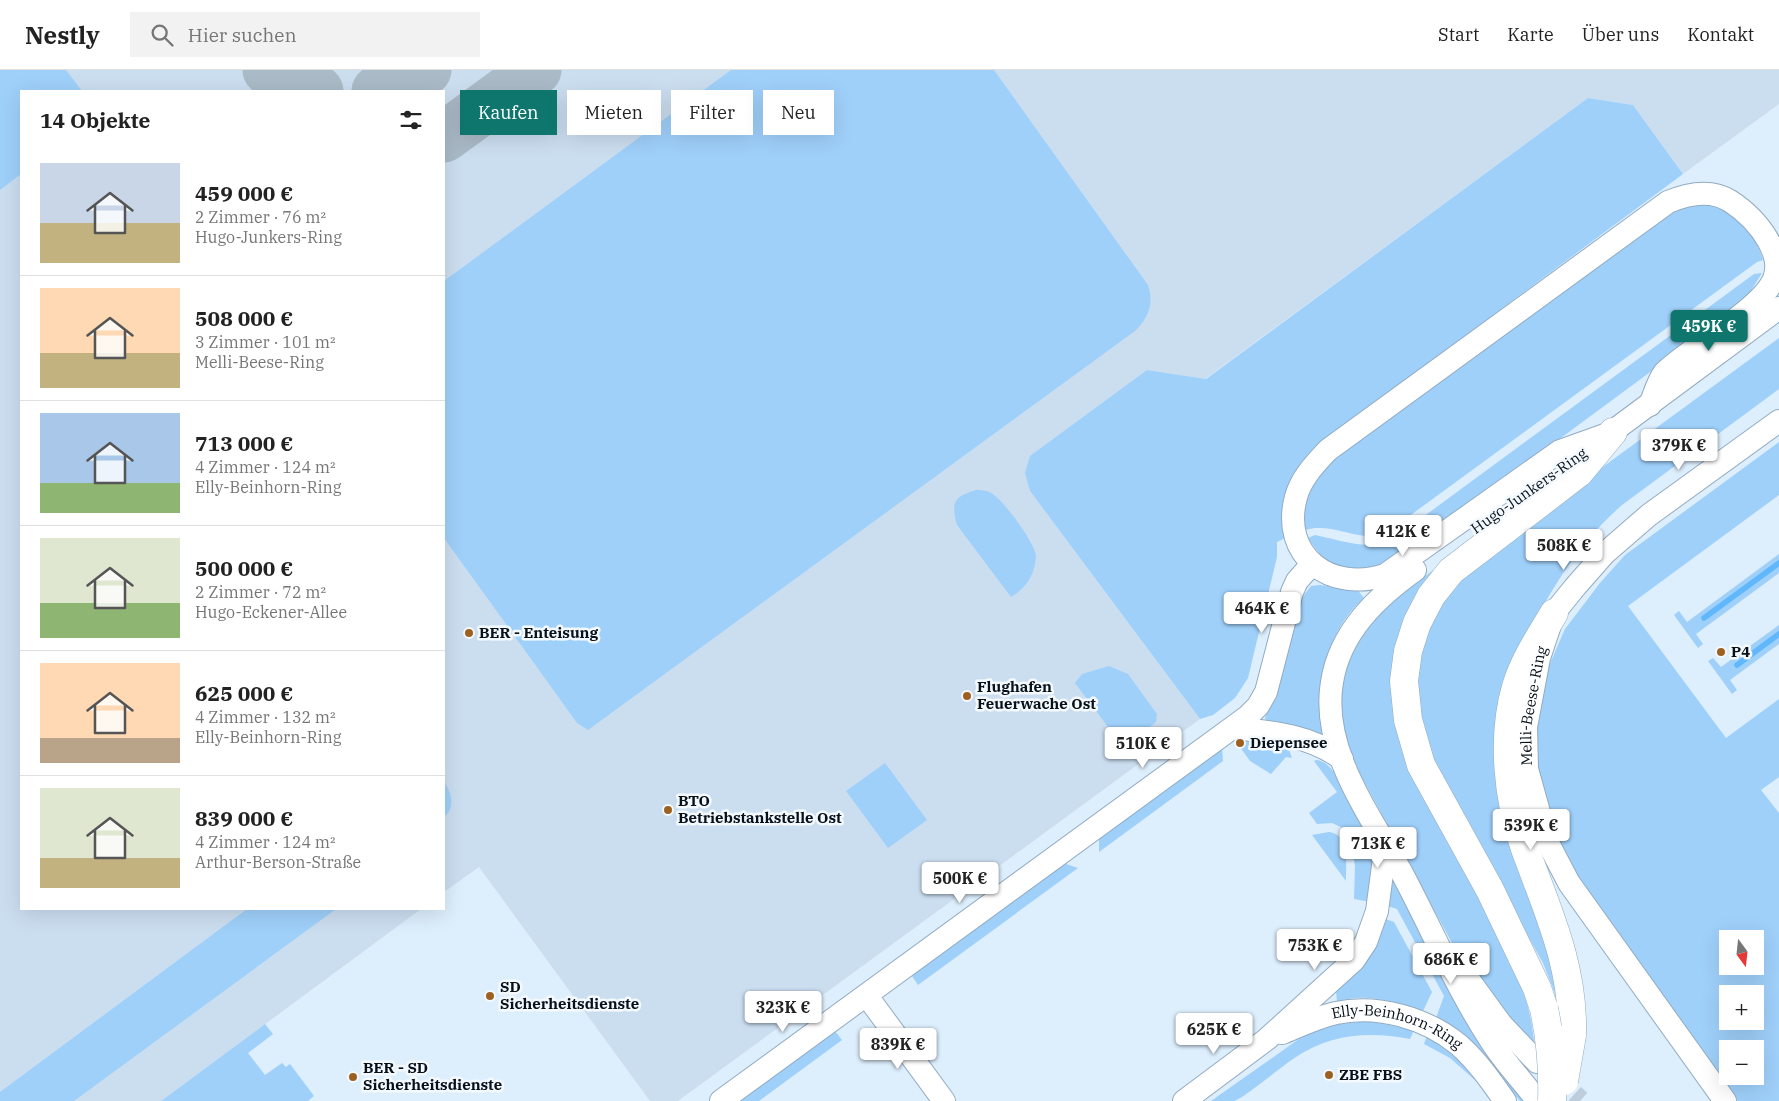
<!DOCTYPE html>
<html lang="de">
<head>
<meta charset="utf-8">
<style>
  :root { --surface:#fff; --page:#f2f2f2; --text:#222; --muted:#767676; --line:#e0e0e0; --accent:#0f766e }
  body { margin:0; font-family:"IBM Plex Serif",serif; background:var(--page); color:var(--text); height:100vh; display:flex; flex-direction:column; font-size:19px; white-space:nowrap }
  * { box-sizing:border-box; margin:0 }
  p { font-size:16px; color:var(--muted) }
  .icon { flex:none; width:28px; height:28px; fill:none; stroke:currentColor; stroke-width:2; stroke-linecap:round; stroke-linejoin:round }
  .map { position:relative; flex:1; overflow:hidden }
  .panel { position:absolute; left:20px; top:20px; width:425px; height:820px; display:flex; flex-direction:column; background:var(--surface); border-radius:0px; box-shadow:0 5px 20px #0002 }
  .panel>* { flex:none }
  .top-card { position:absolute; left:460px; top:20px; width:475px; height:45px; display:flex; gap:10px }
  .needle { width:32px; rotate:165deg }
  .buttons { position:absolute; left:1719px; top:860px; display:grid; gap:10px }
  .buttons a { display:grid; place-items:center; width:45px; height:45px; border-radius:0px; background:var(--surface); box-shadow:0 5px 20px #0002; font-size:25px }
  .price { position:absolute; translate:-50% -42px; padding:0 11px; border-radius:5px; background:#fff; color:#222; font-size:16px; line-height:32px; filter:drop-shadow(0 1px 2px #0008) }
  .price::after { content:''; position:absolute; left:50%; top:30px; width:15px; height:11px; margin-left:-8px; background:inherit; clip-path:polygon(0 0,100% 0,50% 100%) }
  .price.selected { background:var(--accent); color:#fff }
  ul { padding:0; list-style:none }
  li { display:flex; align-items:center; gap:15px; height:125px; padding:0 20px }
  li+li { border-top:1px solid var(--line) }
  li span { display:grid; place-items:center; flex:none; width:140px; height:100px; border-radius:0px; color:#555 }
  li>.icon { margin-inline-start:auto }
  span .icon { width:60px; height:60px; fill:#fffc; stroke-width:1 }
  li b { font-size:21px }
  h2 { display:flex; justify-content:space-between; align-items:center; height:60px; padding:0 20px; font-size:21px }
  .pill { padding:0 18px; border-radius:0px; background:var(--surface); box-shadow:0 5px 20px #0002; font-size:18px; line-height:45px }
  .pill.selected { background:var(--accent); color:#fff }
  header { display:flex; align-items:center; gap:30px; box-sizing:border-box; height:70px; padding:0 25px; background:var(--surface); border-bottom:1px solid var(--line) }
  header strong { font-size:24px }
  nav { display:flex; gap:28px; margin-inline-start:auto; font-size:18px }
  .search { width:350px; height:45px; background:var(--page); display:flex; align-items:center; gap:12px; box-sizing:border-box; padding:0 18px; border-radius:0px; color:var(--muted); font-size:19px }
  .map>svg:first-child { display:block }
  .built { fill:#cbdef0 }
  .green { fill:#9fd0fa; fill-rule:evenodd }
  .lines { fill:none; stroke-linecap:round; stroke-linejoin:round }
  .stream { stroke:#60b7fb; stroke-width:5.5 }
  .taxiway { stroke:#aabac7; stroke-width:51 }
  .minor-tunnel { stroke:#bdcddb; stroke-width:22; stroke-dasharray:22 11; stroke-linecap:butt }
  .minor-casing { stroke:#91abc2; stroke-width:24 }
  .highway-casing { stroke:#91abc2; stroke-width:29 }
  .minor { stroke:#fff; stroke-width:22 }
  .highway { stroke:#fff; stroke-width:28 }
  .highway-bridge-casing { stroke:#91abc2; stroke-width:29; stroke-linecap:butt }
  .highway-bridge { stroke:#fff; stroke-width:28 }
  .poi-dot { fill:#9c6121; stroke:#f4f9fe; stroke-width:2 }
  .labels { text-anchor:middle; stroke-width:5; stroke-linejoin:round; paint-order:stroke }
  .street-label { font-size:15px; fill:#071119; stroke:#f4f9fe }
  .poi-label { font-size:15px; font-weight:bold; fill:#071119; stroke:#f4f9fe; text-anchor:start }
</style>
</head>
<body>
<header>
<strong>Nestly</strong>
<div class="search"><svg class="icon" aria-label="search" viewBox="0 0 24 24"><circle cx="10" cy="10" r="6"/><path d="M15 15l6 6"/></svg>Hier suchen</div>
<nav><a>Start</a><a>Karte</a><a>Über uns</a><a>Kontakt</a></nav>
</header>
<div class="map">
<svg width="1779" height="1031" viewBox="0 0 1779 1031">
  <rect width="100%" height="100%" fill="#ddeefd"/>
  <!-- built -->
  <path class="built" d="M0 0H1779V34L1683 104 1633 35 1588 28 1205 309 1147 300 1030 421 1200 649 678 1031H650L479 797 444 822V21H21V839H421L161 1031H0Z"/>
  <!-- green -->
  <g class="green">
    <path d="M0 0H66L82 21H21V104L0 120Z"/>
    <path d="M731 0H994L1148 215C1154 234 1149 247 1135 261L588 660 577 653 444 468V211Z"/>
    <path d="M1588 28 1633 35 1683 104 1315 377C1299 396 1282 417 1282 443 1282 451 1285 460 1287 467L1277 472V487L1248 608 1235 628 1226 635 1213 645 1200 649 1030 421 1025 403 1030 386 1147 300 1206 309Z"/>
    <path d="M1705 133C1735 143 1754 158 1763 190L1757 192 1382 466C1356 470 1330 452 1305 460 1298 425 1317 408 1339 383L1680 136Z"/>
    <path d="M1762 203 1745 230 1726 246 1396 490C1358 502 1331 506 1308 468L1315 465C1341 470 1369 482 1393 469L1754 204Z"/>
    <path d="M1779 268V319L1622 435C1576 475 1546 527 1520 581L1561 949 1554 921 1543 893 1439 707 1416 641 1418 586 1442 529 1488 481Z"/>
    <path d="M1779 372V425L1628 536 1726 668 1779 629V707L1761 720 1779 743V1031H1738L1576 807 1555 769 1538 704 1537 644 1547 600 1565 559 1600 513 1625 485ZM1728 869H1755V896H1728ZM1728 924H1755V951H1728ZM1728 979H1755V1006H1728Z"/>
    <path d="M976 420C980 420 987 420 991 423 1002 428 1036 474 1036 486 1035 505 1026 518 1011 527L957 455C951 433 953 427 976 420Z"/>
    <path d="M1779 484V503L1696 564 1703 574 1698 578 1674 545 1679 541 1687 552Z"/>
    <path d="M1436 498 1437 500 1394 600 1512 888 1508 892C1524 916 1531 943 1534 971L1529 976 1485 922 1452 873 1360 704 1343 662 1340 625 1346 597 1360 565 1388 534Z"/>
    <path d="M1319 515 1356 518 1364 528C1327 560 1313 619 1323 666L1267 652 1265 648 1299 531 1311 516Z"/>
    <path d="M1779 555V574L1730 610 1737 620 1732 624 1708 591 1713 588 1721 597Z"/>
    <path d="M1109 596 1128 604 1157 644 1156 652 1123 677 1075 613 1082 604Z"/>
    <path d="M1245 668 1288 677 1292 688 1286 687 1271 704 1250 691 1235 670Z"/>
    <path d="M1222 677 1223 691 1099 782V767Z"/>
    <path d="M1316 690C1342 691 1371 774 1373 797 1374 809 1372 821 1371 832L1354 829 1355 795 1347 760 1332 753 1317 754 1309 743 1337 722 1314 691Z"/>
    <path d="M885 693 927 750 888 778 846 721Z"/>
    <path d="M444 711C451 722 456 738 444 747Z"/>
    <path d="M1329 762C1350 764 1346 796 1346 811L1312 765Z"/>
    <path d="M1063 793 1078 798 918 915 912 906 923 895Z"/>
    <path d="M1393 809 1527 1031H1520C1495 1001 1472 964 1436 948L1444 926 1397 839 1387 836 1391 810Z"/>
    <path d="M247 839H336L74 1031H0V1022Z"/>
    <path d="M1383 848 1394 852 1432 922 1423 941C1396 932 1365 922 1337 932L1336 921Z"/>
    <path d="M1369 951 1414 960 1410 969C1368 961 1329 964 1293 989 1282 996 1243 1029 1234 1031 1227 1031 1218 1031 1211 1031L1306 964 1328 955Z"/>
    <path d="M265 954 273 964 248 983 265 1005 282 993 286 997 290 994 314 1026 308 1031H161Z"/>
    <path d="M835 961 842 970 759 1031H737Z"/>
    <path d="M1427 966 1458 989 1476 1011 1450 988 1424 974Z"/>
  </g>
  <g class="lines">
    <!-- stream -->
    <g class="stream">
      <path d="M1704 548 1779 493"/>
      <path d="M1737 595 1779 564"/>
    </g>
    <!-- taxiway -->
    <g class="taxiway">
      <path d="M268 0 284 10 318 21"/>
      <path d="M377 21 397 15 426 0"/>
      <path d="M444 67 536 0"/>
    </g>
    <!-- minor-tunnel -->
    <path class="minor-tunnel" d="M1549 1003 1580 1031"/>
    <defs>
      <g id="minor">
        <path d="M1613 362 1560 381 1385 505C1331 523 1280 486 1296 427 1301 408 1315 394 1328 380L1668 132C1687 124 1711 119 1730 131 1747 142 1759 154 1769 172 1775 184 1779 195 1774 209 1761 240 1690 277 1664 303 1658 311 1654 325 1650 335"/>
        <path d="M1601 370 1779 238"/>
        <path d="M1415 500C1376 528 1340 562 1332 612 1320 682 1373 748 1404 807 1433 862 1457 919 1491 971 1503 990 1519 1007 1533 1025"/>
        <path d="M1233 658C1272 662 1310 665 1342 689"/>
        <path d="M1469 910 1501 954 1537 992"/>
        <path d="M867 926 944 1031"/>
        <path id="s1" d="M1282 963C1299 956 1318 947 1336 943 1378 934 1426 948 1459 975 1477 991 1491 1011 1505 1031"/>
        <path d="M721 1031 1247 647 1258 636 1266 622 1292 522 1297 511 1312 494"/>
        <path d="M1184 1031 1267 969 1354 890 1366 872 1377 841 1386 773"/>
        <path id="s2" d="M1725 1031 1569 813 1547 771 1527 699 1526 657 1539 588 1554 543 1575 517 1604 484 1649 445 1779 351"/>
      </g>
      <g id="highway">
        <path d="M1554 543C1540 567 1524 590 1516 617 1501 668 1508 730 1525 779 1548 842 1574 896 1572 965"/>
        <path d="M1544 939 1537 918 1490 820 1421 695 1408 650 1404 611 1408 581 1417 553 1431 526 1451 501 1579 403 1613 362"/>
      </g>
    </defs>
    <!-- minor casing -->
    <use href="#minor" class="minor-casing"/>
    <!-- highway casing -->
    <use href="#highway" class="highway-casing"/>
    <!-- minor -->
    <use href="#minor" class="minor"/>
    <!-- highway -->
    <use href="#highway" class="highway"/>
    <defs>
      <g id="highway-bridge">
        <path d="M1544 939C1551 971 1553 999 1552 1031"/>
        <path d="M1564 1011 1572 965"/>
      </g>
    </defs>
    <!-- highway-bridge casing -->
    <use href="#highway-bridge" class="highway-bridge-casing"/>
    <!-- highway-bridge -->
    <use href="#highway-bridge" class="highway-bridge"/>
  </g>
  <!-- markers -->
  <g class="poi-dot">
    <circle cx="469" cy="563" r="5"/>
    <circle cx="1721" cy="582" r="5"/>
    <circle cx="967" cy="626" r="5"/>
    <circle cx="1240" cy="673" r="5"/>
    <circle cx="668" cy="740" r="5"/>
    <circle cx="490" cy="926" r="5"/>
    <circle cx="1329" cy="1005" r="5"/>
    <circle cx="353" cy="1007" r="5"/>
  </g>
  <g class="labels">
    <!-- street labels -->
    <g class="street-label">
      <text transform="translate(1529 421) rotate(-35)" y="5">Hugo-Junkers-Ring</text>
      <text dy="5" stroke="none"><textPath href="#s2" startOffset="454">Melli-Beese-Ring</textPath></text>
      <text dy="5" stroke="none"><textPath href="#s1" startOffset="122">Elly-Beinhorn-Ring</textPath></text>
    </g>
    <!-- poi labels -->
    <g class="poi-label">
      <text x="479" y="568">BER - Enteisung</text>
      <text x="1731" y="587">P4</text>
      <text x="977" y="622">Flughafen<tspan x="977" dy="17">Feuerwache Ost</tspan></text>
      <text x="1250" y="678">Diepensee</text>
      <text x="678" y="736">BTO<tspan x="678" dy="17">Betriebstankstelle Ost</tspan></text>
      <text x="500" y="922">SD<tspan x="500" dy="17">Sicherheitsdienste</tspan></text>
      <text x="363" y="1003">BER - SD<tspan x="363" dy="17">Sicherheitsdienste</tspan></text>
      <text x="1339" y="1010">ZBE FBS</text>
    </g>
  </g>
</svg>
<div class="buttons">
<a><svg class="needle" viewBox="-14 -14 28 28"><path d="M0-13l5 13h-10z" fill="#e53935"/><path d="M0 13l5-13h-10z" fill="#767676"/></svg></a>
<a>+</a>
<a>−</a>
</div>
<b class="price selected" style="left:1709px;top:282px">459K €</b>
<b class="price" style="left:1679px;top:401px">379K €</b>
<b class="price" style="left:1403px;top:487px">412K €</b>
<b class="price" style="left:1564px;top:501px">508K €</b>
<b class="price" style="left:1262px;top:564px">464K €</b>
<b class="price" style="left:1143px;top:699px">510K €</b>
<b class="price" style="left:1531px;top:781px">539K €</b>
<b class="price" style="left:1378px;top:799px">713K €</b>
<b class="price" style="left:960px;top:834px">500K €</b>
<b class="price" style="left:1315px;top:901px">753K €</b>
<b class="price" style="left:1451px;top:915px">686K €</b>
<b class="price" style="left:783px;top:963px">323K €</b>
<b class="price" style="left:1214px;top:985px">625K €</b>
<b class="price" style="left:898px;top:1000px">839K €</b>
<div class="top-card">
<a class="pill selected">Kaufen</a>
<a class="pill">Mieten</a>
<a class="pill">Filter</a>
<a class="pill">Neu</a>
</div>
<section class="panel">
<h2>14 Objekte<svg class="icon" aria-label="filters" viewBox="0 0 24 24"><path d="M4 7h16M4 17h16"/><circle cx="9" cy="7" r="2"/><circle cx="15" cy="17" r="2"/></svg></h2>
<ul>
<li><span style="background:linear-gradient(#c9d6e8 60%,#c2b280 0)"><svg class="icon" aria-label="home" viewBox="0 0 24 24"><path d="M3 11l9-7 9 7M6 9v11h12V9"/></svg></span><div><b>459 000 €</b><p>2 Zimmer · 76 m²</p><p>Hugo-Junkers-Ring</p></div></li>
<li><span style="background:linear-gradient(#ffd9b3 65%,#c2b280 0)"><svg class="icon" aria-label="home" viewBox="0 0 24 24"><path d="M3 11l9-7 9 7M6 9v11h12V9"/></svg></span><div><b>508 000 €</b><p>3 Zimmer · 101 m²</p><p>Melli-Beese-Ring</p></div></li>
<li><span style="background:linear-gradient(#a9c7e8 70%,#8fb573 0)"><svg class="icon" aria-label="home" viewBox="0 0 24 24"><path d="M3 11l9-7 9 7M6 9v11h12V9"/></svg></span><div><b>713 000 €</b><p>4 Zimmer · 124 m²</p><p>Elly-Beinhorn-Ring</p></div></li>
<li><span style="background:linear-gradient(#dfe7d0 65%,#8fb573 0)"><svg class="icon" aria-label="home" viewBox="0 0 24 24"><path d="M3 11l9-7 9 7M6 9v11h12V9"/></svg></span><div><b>500 000 €</b><p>2 Zimmer · 72 m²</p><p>Hugo-Eckener-Allee</p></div></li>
<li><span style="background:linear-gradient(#ffd9b3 75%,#b9a48a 0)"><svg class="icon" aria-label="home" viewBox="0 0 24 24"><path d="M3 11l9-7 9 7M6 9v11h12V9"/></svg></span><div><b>625 000 €</b><p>4 Zimmer · 132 m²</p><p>Elly-Beinhorn-Ring</p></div></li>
<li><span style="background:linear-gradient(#dfe7d0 70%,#c2b280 0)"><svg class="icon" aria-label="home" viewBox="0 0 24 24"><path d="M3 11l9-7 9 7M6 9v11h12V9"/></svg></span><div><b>839 000 €</b><p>4 Zimmer · 124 m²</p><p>Arthur-Berson-Straße</p></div></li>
</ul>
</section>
</div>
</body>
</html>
